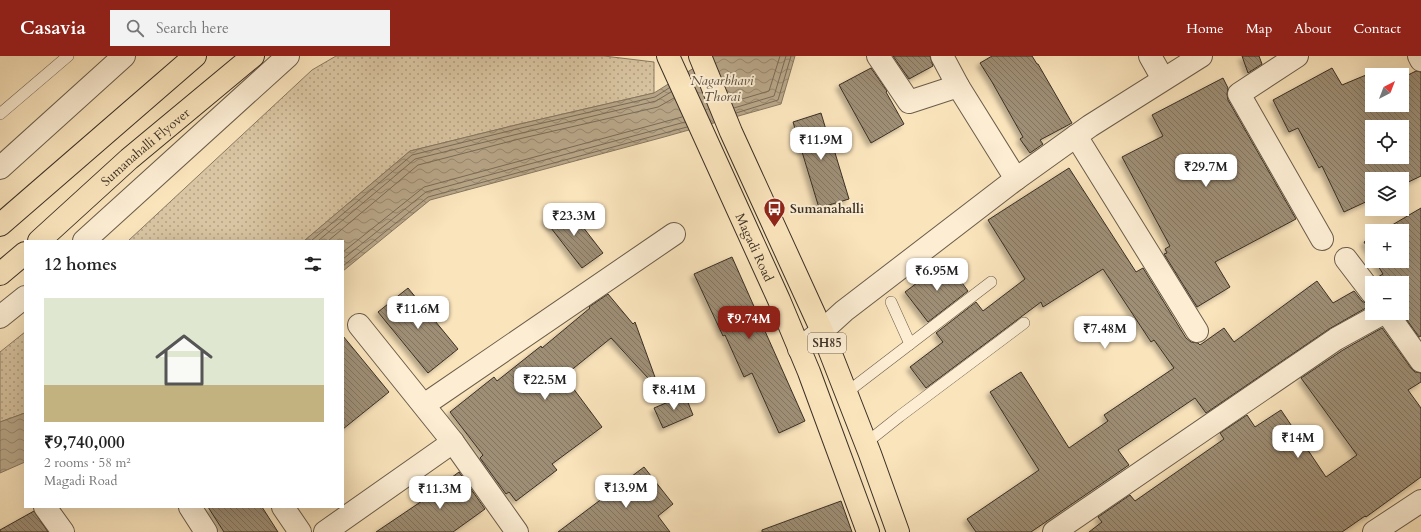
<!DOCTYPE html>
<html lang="en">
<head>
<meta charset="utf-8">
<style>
  :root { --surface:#fff; --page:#f2f2f2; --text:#222; --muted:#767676; --line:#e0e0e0; --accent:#8f2418 }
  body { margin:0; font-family:Cardo,serif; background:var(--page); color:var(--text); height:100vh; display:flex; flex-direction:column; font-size:15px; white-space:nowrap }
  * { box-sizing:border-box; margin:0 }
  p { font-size:13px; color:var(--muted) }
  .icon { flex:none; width:22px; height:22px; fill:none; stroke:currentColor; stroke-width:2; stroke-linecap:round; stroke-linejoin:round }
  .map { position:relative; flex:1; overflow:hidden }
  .side { position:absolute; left:24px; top:184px; width:320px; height:268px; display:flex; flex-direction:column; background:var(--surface); border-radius:0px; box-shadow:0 4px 16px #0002 }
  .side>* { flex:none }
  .needle { width:26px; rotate:42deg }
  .fabs { position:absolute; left:1365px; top:12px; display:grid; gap:8px }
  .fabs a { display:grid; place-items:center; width:44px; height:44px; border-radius:0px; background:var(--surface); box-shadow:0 4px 16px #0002; font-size:20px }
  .price { position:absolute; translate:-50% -34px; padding:0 9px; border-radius:8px; background:#fff; color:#222; font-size:13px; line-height:26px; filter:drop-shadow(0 1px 2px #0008) }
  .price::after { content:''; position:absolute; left:50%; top:24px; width:12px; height:9px; margin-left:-6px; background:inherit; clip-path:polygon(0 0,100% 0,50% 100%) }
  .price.active { background:var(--accent); color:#fff }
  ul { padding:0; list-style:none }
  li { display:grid; align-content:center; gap:8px; height:212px; padding:0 20px }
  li+li { border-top:1px solid var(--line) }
  li span { display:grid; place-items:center; height:124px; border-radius:0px; color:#555 }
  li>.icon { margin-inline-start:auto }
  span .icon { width:72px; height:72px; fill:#fffc; stroke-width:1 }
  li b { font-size:17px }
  h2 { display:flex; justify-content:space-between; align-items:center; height:48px; padding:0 20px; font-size:17px }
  header { display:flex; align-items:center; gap:24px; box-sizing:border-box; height:56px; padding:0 20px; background:var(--accent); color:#fff }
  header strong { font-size:19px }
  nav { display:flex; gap:22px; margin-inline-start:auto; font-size:14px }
  .search { width:280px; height:36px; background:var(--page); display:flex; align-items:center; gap:10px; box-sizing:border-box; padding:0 14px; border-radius:0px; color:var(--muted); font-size:15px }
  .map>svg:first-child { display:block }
  .grass { fill:url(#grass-dots); stroke:#8a7a64 }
  .water { fill:url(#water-waves); stroke:#867761 }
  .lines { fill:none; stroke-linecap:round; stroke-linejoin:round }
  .shore { stroke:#7a6c57; stroke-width:1 }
  .building { fill:url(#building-back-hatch); stroke:#3a3025; fill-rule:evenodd; filter:url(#shadow) }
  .service-casing { stroke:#6a5d4b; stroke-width:12 }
  .minor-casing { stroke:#6a5d4b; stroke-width:24 }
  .tertiary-casing { stroke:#6a5d4b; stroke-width:24 }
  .primary-casing { stroke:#3a3025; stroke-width:24 }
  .trunk-casing { stroke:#3a3025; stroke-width:24 }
  .service { stroke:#fcedd3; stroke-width:11 }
  .minor { stroke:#fcedd3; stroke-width:22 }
  .tertiary { stroke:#fcedd3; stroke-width:22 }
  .primary { stroke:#fae4bc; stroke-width:22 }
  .trunk { stroke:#fae4bc; stroke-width:22 }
  .labels { text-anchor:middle; stroke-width:4; stroke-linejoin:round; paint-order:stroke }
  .shield { fill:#fcedd3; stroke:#746959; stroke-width:1 }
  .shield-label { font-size:12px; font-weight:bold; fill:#3a3025 }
  .street-label { font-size:13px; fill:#3a3025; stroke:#fcedd3 }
  .poi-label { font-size:13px; font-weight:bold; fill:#3a3025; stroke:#fcedd3; text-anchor:start }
  .water-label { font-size:14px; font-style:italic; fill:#5a4e3e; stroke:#fcedd3 }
</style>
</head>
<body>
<header>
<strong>Casavia</strong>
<div class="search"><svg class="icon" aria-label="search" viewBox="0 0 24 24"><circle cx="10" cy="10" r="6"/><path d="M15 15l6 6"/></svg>Search here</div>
<nav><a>Home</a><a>Map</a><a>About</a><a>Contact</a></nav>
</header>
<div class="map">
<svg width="1421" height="476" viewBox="0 0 1421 476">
  <defs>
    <pattern id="grass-dots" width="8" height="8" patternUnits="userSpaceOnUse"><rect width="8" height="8" fill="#d9c5a2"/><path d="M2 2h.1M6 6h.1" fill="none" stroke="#b1a084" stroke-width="1.8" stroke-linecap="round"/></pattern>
    <pattern id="water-waves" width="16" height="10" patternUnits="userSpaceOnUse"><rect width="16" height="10" fill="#b9a789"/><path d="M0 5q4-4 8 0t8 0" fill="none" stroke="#978870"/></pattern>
    <pattern id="building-back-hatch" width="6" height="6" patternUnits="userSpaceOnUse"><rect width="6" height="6" fill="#9e8e74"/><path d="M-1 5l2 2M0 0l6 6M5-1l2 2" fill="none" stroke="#82745f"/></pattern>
    <filter id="shadow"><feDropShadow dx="-3.5" dy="3.5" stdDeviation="2" flood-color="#0004"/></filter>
  </defs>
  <rect width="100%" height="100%" fill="#fae4bc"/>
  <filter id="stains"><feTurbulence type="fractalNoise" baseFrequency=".005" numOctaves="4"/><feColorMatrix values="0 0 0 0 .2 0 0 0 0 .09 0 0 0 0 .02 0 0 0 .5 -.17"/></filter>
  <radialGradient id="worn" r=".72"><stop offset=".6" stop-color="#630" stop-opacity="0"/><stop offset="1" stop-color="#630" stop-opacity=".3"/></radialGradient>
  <!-- grass -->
  <g class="grass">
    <path d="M336 0H604L654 6V37L520 68 410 95 304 185H128L312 14Z"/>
    <path d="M25 276V357L0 366V296Z"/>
  </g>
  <!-- water -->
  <g class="water">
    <path d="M713 0H795L781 48 664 81 430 144 343 215V185H304L410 95 520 68 654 37Z"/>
    <path d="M25 357V406L0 417V366Z"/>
  </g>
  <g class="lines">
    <!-- shore -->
    <g class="shore">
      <path d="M732 46 769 35 780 0"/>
      <path d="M734 52 774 40 786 0"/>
      <path d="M736 57 778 44 791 0"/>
      <path d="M311 185 412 99 521 72 655 41 669 32"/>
      <path d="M318 185 415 103 522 77 656 45 671 36"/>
      <path d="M328 185 418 109 523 82 658 51 674 42"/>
      <path d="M343 196 424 131 682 61"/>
      <path d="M343 203 426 136 685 66"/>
      <path d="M343 210 428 141 687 71"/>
    </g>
  </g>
  <!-- building -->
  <g class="building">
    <path d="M893 0H930L933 10 909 23Z"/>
    <path d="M992 0H1032L1037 8H1038L1072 67 1040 84 1043 88 1030 97 1020 83 1023 81 992 26 980 7Z"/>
    <path d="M1242 0H1259L1262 8 1248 17Z"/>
    <path d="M871 12 887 35 886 36 904 68 871 87 839 29Z"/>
    <path d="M1332 12 1342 29 1366 19 1372 33V49H1402V22L1416 15 1421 16V120L1402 129V123H1372V143L1344 156 1322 110 1319 112 1298 72 1289 76 1273 44ZM1372 71H1402V101H1372Z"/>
    <path d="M1223 22 1228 32 1227 38 1228 44 1296 163 1215 206 1230 231 1197 251 1164 198 1167 197 1165 193 1170 190 1122 101 1163 80 1152 59Z"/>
    <path d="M821 57 830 87H832L849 143 819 152 793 66Z"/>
    <path d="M1069 112 1136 216 1143 212 1186 282 1191 286 1198 287 1200 289 1224 272 1234 286 1317 225 1333 247 1354 235 1362 245 1367 248 1371 249 1329 273 1206 357 1195 342 1118 394 1129 409 1031 476H976L967 463 1039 414 990 336 1021 316 1069 392 1108 365 1104 359 1174 312 1154 284 1151 286 1103 213 1043 251 1041 246 926 332 910 311 943 286 936 277 976 246 983 255 1025 223 988 164Z"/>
    <path d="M1421 152V280L1419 281 1402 257V227H1380L1376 222 1383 218 1375 205H1402V175H1382Z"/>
    <path d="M569 153 603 197 582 212 544 163Z"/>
    <path d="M1372 181V199L1364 186Z"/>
    <path d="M732 201 805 365 779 377 752 317 744 321 725 279 723 280 694 218Z"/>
    <path d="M946 205 968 235 928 266 905 236Z"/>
    <path d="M408 232 458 293 428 317 378 256Z"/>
    <path d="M608 238 633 268 635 266 660 335 611 282 564 320 602 371 552 408 557 414 516 445 509 436 506 438 480 402 483 399 450 356 494 321 497 325 541 290 542 292 590 252 589 251Z"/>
    <path d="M1382 272 1411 312 1415 316 1421 317V326L1408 334 1421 352V421L1366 461 1365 460 1342 476H1089L1102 466 1098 461 1130 439 1135 445 1224 383 1220 377 1247 359 1255 371 1281 354 1326 421 1357 399 1301 322 1343 294Z"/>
    <path d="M343 280 389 336 343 373Z"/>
    <path d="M685 339 693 359 663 372 654 352Z"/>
    <path d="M644 411 673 448 658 460 670 476H558Z"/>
    <path d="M459 416 485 453 453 476H376L422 445 421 444Z"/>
    <path d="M841 445 852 476H762V474Z"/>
    <path d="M208 451H262L278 476H224Z"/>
    <path d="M34 455 48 476H0V474Z"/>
  </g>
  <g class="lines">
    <defs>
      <g id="service">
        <path d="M0 58 68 0"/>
        <path d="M891 246 910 288"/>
        <path d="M846 337 991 226"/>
        <path d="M866 387 900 360 1024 267"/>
      </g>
      <g id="minor">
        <path d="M878 0 909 46 958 30 1016 123"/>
        <path d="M942 0 958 30"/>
        <path d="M1150 0 1163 23"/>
        <path d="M1297 0 1239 38 1322 183"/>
        <path d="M1419 0 1421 4"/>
        <path d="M1076 80 1197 275"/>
        <path d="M1346 203 1372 237"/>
        <path d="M1387 257 1421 305"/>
        <path d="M359 269 453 386 517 476"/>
        <path d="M799 293 822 275 844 255 1016 123 1090 70 1201 0"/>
        <path d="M424 349 674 178"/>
        <path d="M45 451 63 476"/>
        <path d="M190 451 206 476"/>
        <path d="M283 451 300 476"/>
        <path d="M325 476 453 386"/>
        <path d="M1054 476 1336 283 1383 257"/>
        <path d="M1374 476 1421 445"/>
      </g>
      <g id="tertiary">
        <path d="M0 112 124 0"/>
        <path d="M84 185 288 0"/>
        <path d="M0 261 25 241"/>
      </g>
      <g id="primary">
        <path id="s1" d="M668 0 779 244 809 316 868 476"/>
        <path d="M700 0 731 76 822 275 870 398 898 476"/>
      </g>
      <g id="trunk">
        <path d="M0 169 195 0"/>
        <path id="s2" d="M39 185 129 103 253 0"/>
        <path d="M0 218 25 197"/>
      </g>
    </defs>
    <!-- service casing -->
    <use href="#service" class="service-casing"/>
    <!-- minor casing -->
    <use href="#minor" class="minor-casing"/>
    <!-- tertiary casing -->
    <use href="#tertiary" class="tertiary-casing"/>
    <!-- primary casing -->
    <use href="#primary" class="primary-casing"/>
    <!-- trunk casing -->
    <use href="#trunk" class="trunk-casing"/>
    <!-- service -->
    <use href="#service" class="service"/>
    <!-- minor -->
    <use href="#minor" class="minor"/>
    <!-- tertiary -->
    <use href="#tertiary" class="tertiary"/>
    <!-- primary -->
    <use href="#primary" class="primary"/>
    <!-- trunk -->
    <use href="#trunk" class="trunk"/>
  </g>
  <!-- icons -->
  <defs>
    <symbol id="bus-pin" viewBox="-11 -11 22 30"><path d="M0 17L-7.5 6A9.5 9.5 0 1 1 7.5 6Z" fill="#8f2418" stroke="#fcedd3"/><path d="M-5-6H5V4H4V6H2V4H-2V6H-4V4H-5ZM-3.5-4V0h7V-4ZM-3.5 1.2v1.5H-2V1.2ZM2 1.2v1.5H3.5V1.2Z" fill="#fff"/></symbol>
  </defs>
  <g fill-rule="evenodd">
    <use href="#bus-pin" x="762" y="140" width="25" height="34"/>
  </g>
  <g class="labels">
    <!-- shield labels -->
    <rect class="shield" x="808" y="277" width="38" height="20" rx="3"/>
    <g class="shield-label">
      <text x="827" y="291">SH85</text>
    </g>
    <!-- street labels -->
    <g class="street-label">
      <text dy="5" stroke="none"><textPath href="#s2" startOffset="142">Sumanahalli Flyover</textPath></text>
      <text dy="5" stroke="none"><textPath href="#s1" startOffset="210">Magadi Road</textPath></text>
    </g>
    <!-- poi labels -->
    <g class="poi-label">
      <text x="790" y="157">Sumanahalli</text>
    </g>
    <!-- water labels -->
    <g class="water-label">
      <text x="722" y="29">Nagarbhavi<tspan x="722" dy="16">Thorai</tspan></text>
    </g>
  </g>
  <rect width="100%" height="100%" filter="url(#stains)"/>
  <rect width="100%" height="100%" fill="url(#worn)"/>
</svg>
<div class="fabs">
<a><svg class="needle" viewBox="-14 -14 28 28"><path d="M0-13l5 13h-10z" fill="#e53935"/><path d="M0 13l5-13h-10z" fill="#767676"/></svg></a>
<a><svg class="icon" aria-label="locate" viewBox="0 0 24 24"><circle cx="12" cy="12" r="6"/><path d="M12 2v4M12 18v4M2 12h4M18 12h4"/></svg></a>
<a><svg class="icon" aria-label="layers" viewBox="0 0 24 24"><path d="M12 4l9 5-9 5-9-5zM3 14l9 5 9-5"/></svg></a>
<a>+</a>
<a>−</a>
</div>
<b class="price" style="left:821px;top:105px">₹11.9M</b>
<b class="price" style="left:1206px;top:132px">₹29.7M</b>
<b class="price" style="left:574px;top:181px">₹23.3M</b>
<b class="price" style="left:937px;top:236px">₹6.95M</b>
<b class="price" style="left:418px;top:274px">₹11.6M</b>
<b class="price active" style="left:749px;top:284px">₹9.74M</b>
<b class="price" style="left:1105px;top:294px">₹7.48M</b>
<b class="price" style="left:545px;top:345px">₹22.5M</b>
<b class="price" style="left:674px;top:355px">₹8.41M</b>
<b class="price" style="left:1298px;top:403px">₹14M</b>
<b class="price" style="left:626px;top:453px">₹13.9M</b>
<b class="price" style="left:440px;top:454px">₹11.3M</b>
<section class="side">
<h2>12 homes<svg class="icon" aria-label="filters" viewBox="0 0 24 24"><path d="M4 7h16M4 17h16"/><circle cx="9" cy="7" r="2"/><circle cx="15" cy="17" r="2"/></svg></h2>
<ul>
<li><span style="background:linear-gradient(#dfe7d0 70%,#c2b280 0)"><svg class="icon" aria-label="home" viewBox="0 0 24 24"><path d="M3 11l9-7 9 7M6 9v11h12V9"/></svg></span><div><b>₹9,740,000</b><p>2 rooms · 58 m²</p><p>Magadi Road</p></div></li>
</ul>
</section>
</div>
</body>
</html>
